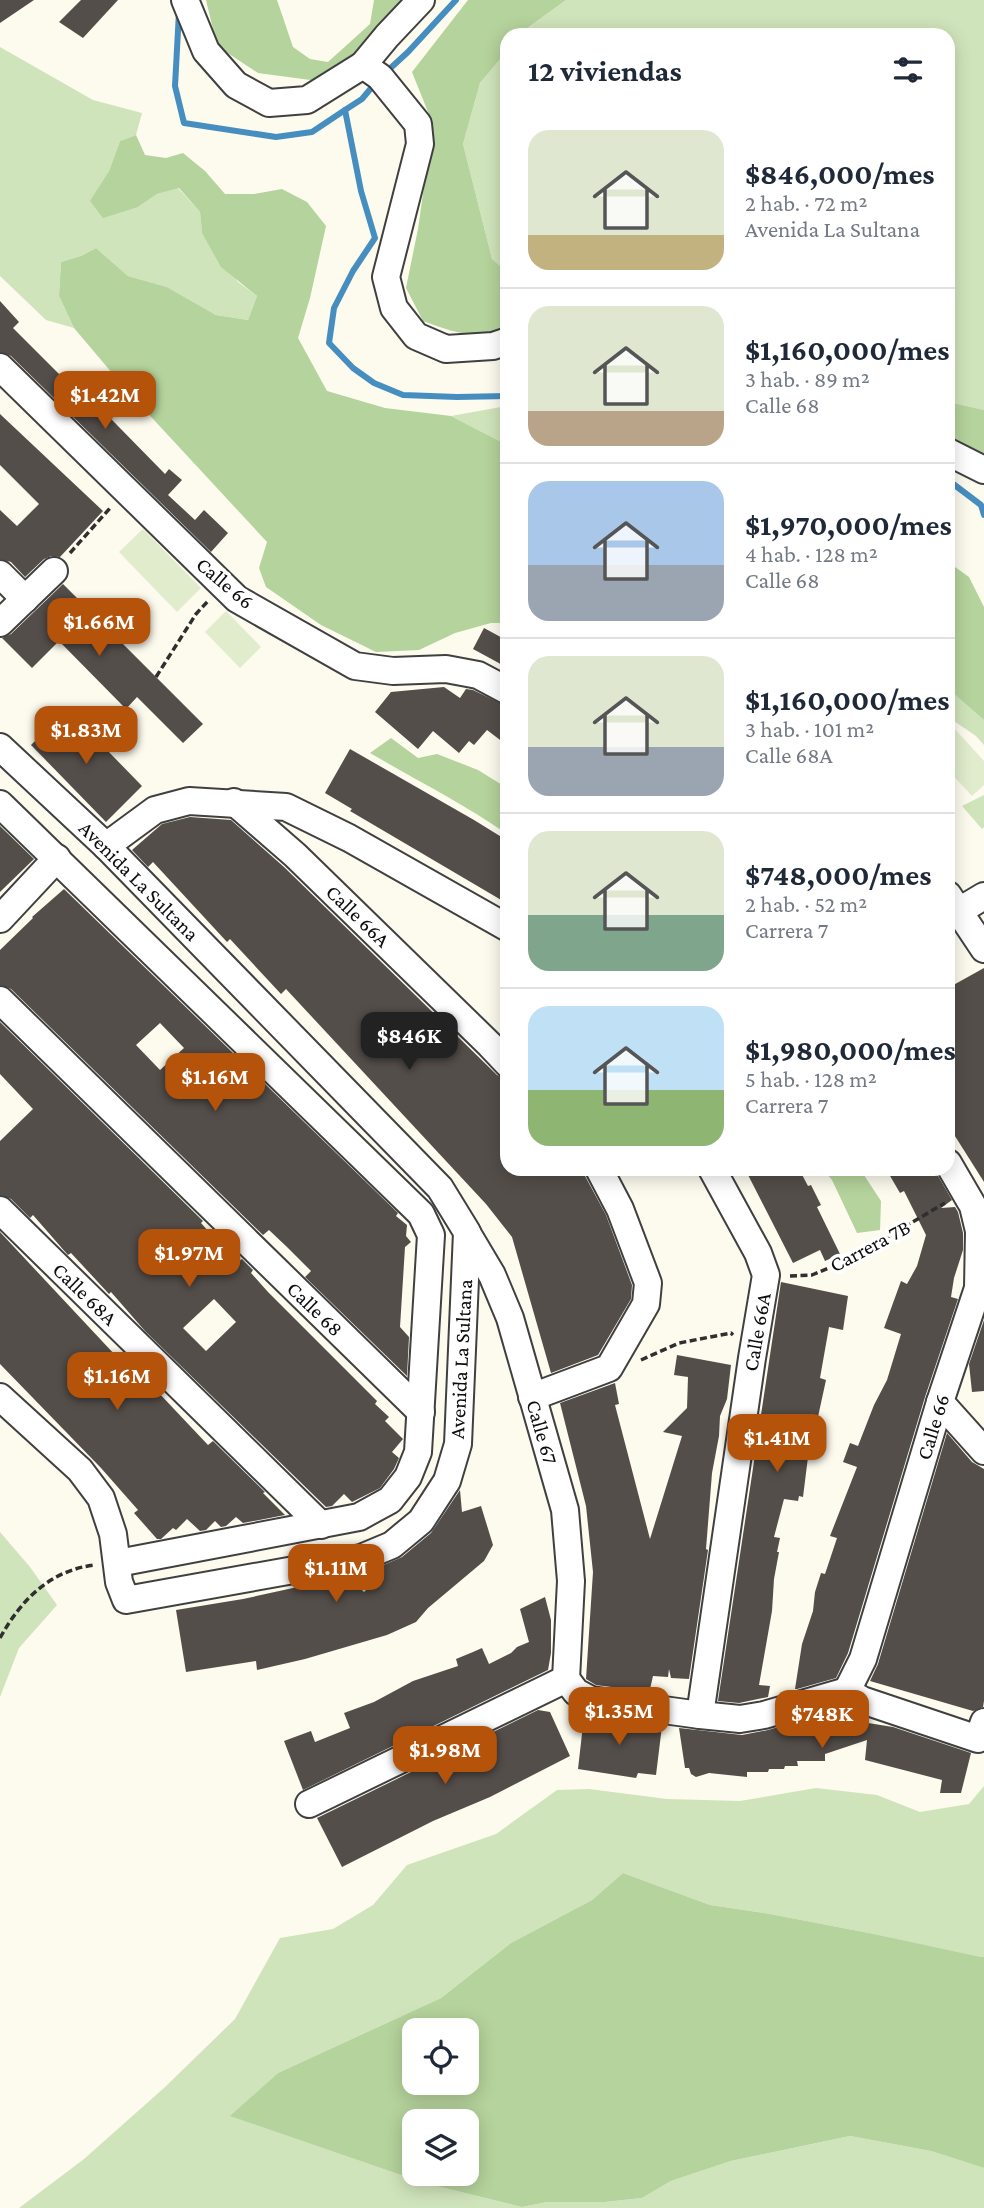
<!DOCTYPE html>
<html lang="es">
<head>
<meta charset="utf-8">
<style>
  :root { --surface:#fff; --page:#f2f2f3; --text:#1f2937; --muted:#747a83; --line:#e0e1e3; --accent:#b45309 }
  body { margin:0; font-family:"Crimson Pro",serif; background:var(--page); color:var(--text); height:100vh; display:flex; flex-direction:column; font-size:26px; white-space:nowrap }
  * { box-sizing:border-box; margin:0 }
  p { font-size:23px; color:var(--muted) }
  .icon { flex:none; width:38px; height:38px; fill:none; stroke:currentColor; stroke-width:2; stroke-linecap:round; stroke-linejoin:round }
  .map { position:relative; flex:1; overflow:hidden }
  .sheet { position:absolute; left:500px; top:28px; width:455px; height:1148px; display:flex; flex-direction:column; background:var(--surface); border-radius:21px; box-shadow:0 4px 18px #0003 }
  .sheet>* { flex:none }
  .buttons { position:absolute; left:402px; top:2018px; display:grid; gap:14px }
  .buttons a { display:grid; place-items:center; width:77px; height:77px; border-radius:14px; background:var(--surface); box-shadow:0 4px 18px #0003; font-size:35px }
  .price { position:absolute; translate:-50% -60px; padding:0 16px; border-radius:14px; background:var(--accent); color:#fff; font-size:23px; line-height:46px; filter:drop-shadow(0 2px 4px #0008) }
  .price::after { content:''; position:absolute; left:50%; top:42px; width:21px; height:16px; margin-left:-10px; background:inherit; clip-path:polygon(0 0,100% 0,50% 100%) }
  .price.selected { background:#222; color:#fff }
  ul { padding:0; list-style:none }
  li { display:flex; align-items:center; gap:21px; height:175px; padding:0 28px }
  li+li { border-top:2px solid var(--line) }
  li span { display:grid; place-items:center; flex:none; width:196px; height:140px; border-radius:21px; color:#555 }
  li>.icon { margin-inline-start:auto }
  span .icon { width:84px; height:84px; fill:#fffc; stroke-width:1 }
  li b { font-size:30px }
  h2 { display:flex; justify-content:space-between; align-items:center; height:84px; padding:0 28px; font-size:30px }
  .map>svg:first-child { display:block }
  .green { fill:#d0e4bb }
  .forest { fill:#b5d39c; fill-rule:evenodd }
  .pitch { fill:#e1eccc }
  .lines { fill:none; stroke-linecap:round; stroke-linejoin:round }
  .stream { stroke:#468ebf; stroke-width:6 }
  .building { fill:#544e4a; fill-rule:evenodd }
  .minor-casing { stroke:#404040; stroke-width:30 }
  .path { stroke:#2f2f2f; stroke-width:3.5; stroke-dasharray:7 3.5; stroke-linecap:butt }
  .minor { stroke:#fff; stroke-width:26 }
  .labels { text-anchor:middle; stroke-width:7; stroke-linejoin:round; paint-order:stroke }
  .street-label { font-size:21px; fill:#0d0d0d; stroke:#fff }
</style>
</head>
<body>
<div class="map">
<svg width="984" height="2208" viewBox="0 0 984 2208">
  <rect width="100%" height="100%" fill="#fdfaee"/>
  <!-- green -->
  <g class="green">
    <path d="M566 0H984V410L949 402 948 35H521L526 29Z"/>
    <path d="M0 47 93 100 142 113 136 135 120 141 109 171 91 201 138 207 157 194 178 188 200 212 202 233 238 282 257 296 248 320 216 315 167 287 128 276 96 248 81 256 61 262 59 296 74 328 46 320 0 276Z"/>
    <path d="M507 51V272L492 259 463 144 480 83Z"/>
    <path d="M501 407 507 408V445L451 416Z"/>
    <path d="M948 680 954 694 984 720V745L976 736 951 719 949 721Z"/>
    <path d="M984 795V827L982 829 962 806Z"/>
    <path d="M0 1532 30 1567 57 1605 19 1648 0 1697Z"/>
    <path d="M984 1786V1957L980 1958 874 1934 770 1914 710 1905 623 1873 592 1900 511 1943 441 1998 278 2073 231 2116 424 2183 522 2207 547 2202H605L642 2198 671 2181 731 2161 850 2136 931 2151 984 2168V2208H19L84 2159 164 2088 235 2019 280 1938 333 1929 373 1905 407 1865 496 1834 557 1790 589 1789 667 1799 740 1801 816 1788 877 1795 920 1812 969 1804Z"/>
  </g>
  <!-- forest -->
  <g class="forest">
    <path d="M206 0H277L293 47 310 59 328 62 370 24 374 0H402L355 53 318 81 258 73 217 46Z"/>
    <path d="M468 0H566L526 29 521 35H508L507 51 480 83 463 144 492 259 507 272V328C473 340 456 333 423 321L406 288 418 229 429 152 430 117 412 72Z"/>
    <path d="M136 135 145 155 166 158 183 153 205 171 225 194H254L282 189 307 202 326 226 310 298 298 338 327 391 385 408 451 416 507 445V623H491L455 633 419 650 376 652 321 625 266 587 259 568 267 542 129 393 74 328 59 296 61 262 81 256 96 248 128 276 167 287 216 315 248 320 257 296 221 267 202 233 200 212 179 188 157 194 138 207 103 218 90 201 109 171 120 141Z"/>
    <path d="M949 402 984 410V458L949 438Z"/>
    <path d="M948 562 969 577 984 607V720L954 694 949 680Z"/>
    <path d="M391 738 418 758 437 754 478 770 507 788V834C464 804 416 780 370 753Z"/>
    <path d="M823 1169H860L881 1201 880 1230 857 1233 832 1180Z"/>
    <path d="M623 1873 710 1905 770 1914 874 1934 980 1957H984V2168L931 2151 850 2136 731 2161 671 2181 642 2198 605 2202H547L522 2207 424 2183 230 2116 278 2073 441 1998 511 1943 592 1900ZM415 2030H467V2082H415ZM415 2121H467V2174H415Z"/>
  </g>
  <!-- pitch -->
  <g class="pitch">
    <path d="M143 529 201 588 177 612 119 552Z"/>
    <path d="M226 611 261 647 240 668 205 632Z"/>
    <path d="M952 726 984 761V785L972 796 949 771V729Z"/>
  </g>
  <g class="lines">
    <!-- stream -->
    <g class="stream">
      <path d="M179 12 175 86 184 123 276 137 312 132 345 110 361 191 375 238 353 271 334 308 329 343 353 368 374 383 403 395 457 397 508 396"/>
      <path d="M384 74 408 52 456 0"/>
      <path d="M345 110 362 99 377 81"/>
      <path d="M948 480 981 505 984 515"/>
    </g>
  </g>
  <!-- building -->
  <g class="building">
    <path d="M0 0H34L0 23Z"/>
    <path d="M81 0H118L83 38 59 22Z"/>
    <path d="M0 301 19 322 13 328 65 380 69 376 165 474 169 469 182 480 168 495 195 520 204 510 228 533 211 552 11 356 0 352Z"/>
    <path d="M0 414 103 511 60 557 51 556 44 559 25 577 11 562 0 559V510L17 526 39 504 0 465Z"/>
    <path d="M63 584 203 724 183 743 137 697 126 709 59 641 32 668 2 638 11 634Z"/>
    <path d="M484 628 508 641V668L473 649Z"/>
    <path d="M444 687 460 698 466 689 473 690 508 707V746L487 730 474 745 469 741 459 753 433 731 418 749 375 712 391 692Z"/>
    <path d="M67 709 142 786 106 822 31 745Z"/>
    <path d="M350 749 474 820 508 841V904L350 811 352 809 325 793Z"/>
    <path d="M190 817 231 820 284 867 497 1075 508 1079V1169H583L585 1176 606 1215 632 1285 631 1299 598 1355 551 1373 512 1237 486 1204 286 989 281 994 230 939 227 942 153 862 148 867 132 850 162 824Z"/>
    <path d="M0 826 34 859 0 892Z"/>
    <path d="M64 889 398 1213 396 1216 407 1225 406 1236 411 1242 405 1247 400 1327 409 1337 407 1376 305 1277 311 1271 287 1247 269 1230 263 1235 11 989 0 985V950L33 918 32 917ZM160 1023 184 1048 160 1070 136 1045Z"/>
    <path d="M984 968V1182L948 1125V988Z"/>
    <path d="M0 1022 203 1221 201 1223 216 1240 239 1261 242 1259 253 1270 251 1273 268 1292 377 1401 375 1404 389 1417 385 1421 403 1439 392 1452 399 1458 394 1469 380 1488 352 1502 344 1494 332 1506 326 1507 145 1331 111 1292 109 1294 71 1253 68 1255 67 1254 33 1215 30 1218 11 1199 0 1195V1141L33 1109 0 1074ZM214 1299 236 1322 206 1351 183 1328Z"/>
    <path d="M745 1169H799L808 1186 811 1185 821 1205 817 1207 840 1254 825 1261 820 1250 793 1263Z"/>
    <path d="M886 1169H934L952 1200 941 1208 955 1207 958 1212 963 1233V1250L954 1278 951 1297 958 1299 925 1397 848 1653 836 1678 797 1689H795L802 1644 813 1611 815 1592 821 1573 825 1574 837 1538 830 1536 857 1467 843 1462 850 1443 858 1446 874 1405 887 1380 901 1334 884 1328 901 1281 907 1284 917 1266 926 1235 904 1191 900 1193Z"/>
    <path d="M0 1232 145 1387 153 1394 157 1391 208 1445 213 1441 265 1492 263 1493 285 1515 243 1523 236 1517 226 1526 221 1527 215 1521 206 1530 200 1531 187 1519 176 1530 173 1528 161 1539H157L134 1513 138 1510 101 1468 0 1364Z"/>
    <path d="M781 1282 848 1296 843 1330 829 1327 820 1378 826 1380 811 1449H809L803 1497 799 1496 798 1501 784 1499 774 1537 780 1538 777 1552H779L774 1579 772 1611 759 1685 770 1686 768 1697 739 1703 718 1701Z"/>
    <path d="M984 1320V1391L972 1392 969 1364Z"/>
    <path d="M677 1355 731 1365 727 1399 720 1416 719 1436 712 1473 706 1549 708 1550 689 1679 671 1678 669 1669 668 1677 653 1676 650 1689 635 1690 596 1685 586 1679 593 1572 586 1506 560 1403 615 1383 619 1404 615 1405 650 1539 682 1436 663 1432 687 1408 688 1377 674 1375Z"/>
    <path d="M947 1433 972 1462 984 1469V1701L983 1707 973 1711 870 1681 878 1664Z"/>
    <path d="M460 1490 462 1512 481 1506 493 1545 484 1561 428 1608 416 1622 387 1635 305 1659 257 1670 256 1661 186 1672 176 1610 243 1599 348 1576 364 1592 384 1573 379 1567 402 1557 431 1533Z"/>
    <path d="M545 1597 551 1620V1653L548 1670 303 1790 284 1741 311 1731 315 1742 350 1728 344 1713 374 1702 413 1681 458 1666 456 1659 473 1652 482 1648 489 1664 511 1653 517 1647 529 1642 520 1609Z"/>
    <path d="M538 1710 550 1712 570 1756 490 1797 433 1821 342 1867 317 1818Z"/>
    <path d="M584 1716 662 1726 656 1775 638 1773 636 1778 578 1769Z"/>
    <path d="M806 1719 862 1722 893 1727 971 1753 961 1793H940L942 1780 865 1760 867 1740 825 1754V1761H797L798 1766H785L784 1769H769L768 1772H747V1777L709 1773 696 1777 691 1774 689 1768H685L679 1728 742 1735 768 1730Z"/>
  </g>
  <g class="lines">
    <defs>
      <g id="minor">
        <path d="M185 0 206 51 236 85 269 103 307 100 363 65 387 36 421 0"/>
        <path d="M363 65 380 77 418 124 420 144 386 277 394 308 416 336 446 349 493 346 508 341"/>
        <path d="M0 367 237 599 355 666 393 671 446 669 478 675 508 691"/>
        <path d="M948 452 984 470"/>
        <path d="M0 574 25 599"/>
        <path d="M0 623 54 571"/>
        <path d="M0 747 106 846 440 1188 467 1232 458 1444 447 1481 421 1521 392 1545 361 1558 126 1600 119 1582 113 1534 101 1498 80 1470 0 1397"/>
        <path d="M234 802 295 855 489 1044 508 1064"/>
        <path d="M0 804 421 1214 431 1235 418 1452 408 1477 390 1500 359 1517 118 1563"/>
        <path d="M106 846 155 810 189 801 286 807 349 838 508 928"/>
        <path d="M948 895 984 949"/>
        <path d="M959 911 984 896"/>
        <path d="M0 919 57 858"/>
        <path d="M0 1000 421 1412"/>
        <path d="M0 1210 321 1525"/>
        <path d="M467 1233 492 1275 510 1318 565 1510 571 1581 566 1679"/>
        <path d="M532 1397 609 1368 646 1304 648 1283 620 1209 599 1169"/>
        <path d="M940 1402 984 1451"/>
        <path d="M566 1679 576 1692 591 1700 700 1715 740 1719 764 1715 847 1691"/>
        <path d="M847 1691 863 1659 940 1402 978 1288 979 1231 973 1206 948 1163"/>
        <path d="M847 1691 862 1700 978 1739 984 1722"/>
        <path d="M700 1715 752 1358 766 1275 758 1253 712 1169"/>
        <path d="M309 1804 566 1679"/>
      </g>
    </defs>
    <!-- minor casing -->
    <use href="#minor" class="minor-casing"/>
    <!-- path -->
    <g class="path">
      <path d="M70 553 111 507"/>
      <path d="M156 677 196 614 208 601"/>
      <path d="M790 1276 812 1275 846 1261 945 1203"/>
      <path d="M641 1360 679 1343 731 1333 733 1335"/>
      <path d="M0 1638C21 1600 50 1570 95 1565"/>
    </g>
    <!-- minor -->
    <use href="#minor" class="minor"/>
  </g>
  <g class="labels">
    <!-- street labels -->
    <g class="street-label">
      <text transform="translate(225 583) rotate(40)" y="7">Calle 66</text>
      <text transform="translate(139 881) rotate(45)" y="7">Avenida La Sultana</text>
      <text transform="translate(358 916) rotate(44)" y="7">Calle 66A</text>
      <text transform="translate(870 1246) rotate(-28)" y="7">Carrera 7B</text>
      <text transform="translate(85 1294) rotate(44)" y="7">Calle 68A</text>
      <text transform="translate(315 1309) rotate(44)" y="7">Calle 68</text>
      <text transform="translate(757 1332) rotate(-80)" y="7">Calle 66A</text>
      <text transform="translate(461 1359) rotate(-87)" y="7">Avenida La Sultana</text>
      <text transform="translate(933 1427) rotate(-73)" y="7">Calle 66</text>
      <text transform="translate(542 1432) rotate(74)" y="7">Calle 67</text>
    </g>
  </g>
</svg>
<div class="buttons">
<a><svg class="icon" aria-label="locate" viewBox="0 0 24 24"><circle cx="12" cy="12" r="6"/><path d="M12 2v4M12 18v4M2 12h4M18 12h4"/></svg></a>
<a><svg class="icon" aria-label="layers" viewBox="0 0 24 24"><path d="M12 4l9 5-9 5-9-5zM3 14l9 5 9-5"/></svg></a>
</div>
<b class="price" style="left:105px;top:431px">$1.42M</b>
<b class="price" style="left:99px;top:658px">$1.66M</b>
<b class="price" style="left:86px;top:766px">$1.83M</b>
<b class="price selected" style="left:409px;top:1072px">$846K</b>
<b class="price" style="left:215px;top:1113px">$1.16M</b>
<b class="price" style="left:189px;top:1289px">$1.97M</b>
<b class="price" style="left:117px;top:1412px">$1.16M</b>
<b class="price" style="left:777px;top:1474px">$1.41M</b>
<b class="price" style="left:336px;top:1604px">$1.11M</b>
<b class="price" style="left:619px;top:1747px">$1.35M</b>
<b class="price" style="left:822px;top:1750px">$748K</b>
<b class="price" style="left:445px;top:1786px">$1.98M</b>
<section class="sheet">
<h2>12 viviendas<svg class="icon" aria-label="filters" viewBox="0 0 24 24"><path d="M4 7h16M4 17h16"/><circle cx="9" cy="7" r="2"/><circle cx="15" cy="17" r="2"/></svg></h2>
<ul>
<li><span style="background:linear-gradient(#dfe7d0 75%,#c2b280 0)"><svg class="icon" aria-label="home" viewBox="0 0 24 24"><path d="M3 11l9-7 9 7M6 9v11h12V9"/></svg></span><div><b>$846,000/mes</b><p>2 hab. · 72 m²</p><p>Avenida La Sultana</p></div></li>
<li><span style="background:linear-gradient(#dfe7d0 75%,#b9a48a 0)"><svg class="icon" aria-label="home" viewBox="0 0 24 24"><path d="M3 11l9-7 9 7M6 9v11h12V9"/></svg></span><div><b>$1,160,000/mes</b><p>3 hab. · 89 m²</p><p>Calle 68</p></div></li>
<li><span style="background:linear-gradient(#a9c7e8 60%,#9aa5b1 0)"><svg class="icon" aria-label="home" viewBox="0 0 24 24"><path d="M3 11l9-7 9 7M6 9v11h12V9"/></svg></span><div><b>$1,970,000/mes</b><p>4 hab. · 128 m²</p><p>Calle 68</p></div></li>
<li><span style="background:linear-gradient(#dfe7d0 65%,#9aa5b1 0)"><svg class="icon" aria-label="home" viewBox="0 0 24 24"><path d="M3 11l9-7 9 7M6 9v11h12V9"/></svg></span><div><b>$1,160,000/mes</b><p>3 hab. · 101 m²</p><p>Calle 68A</p></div></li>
<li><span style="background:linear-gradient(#dfe7d0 60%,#7fa58c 0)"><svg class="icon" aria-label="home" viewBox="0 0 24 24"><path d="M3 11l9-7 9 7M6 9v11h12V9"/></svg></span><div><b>$748,000/mes</b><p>2 hab. · 52 m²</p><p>Carrera 7</p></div></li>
<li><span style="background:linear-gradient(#bfe0f5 60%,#8fb573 0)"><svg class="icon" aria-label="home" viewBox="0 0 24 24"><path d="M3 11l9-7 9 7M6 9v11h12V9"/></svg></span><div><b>$1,980,000/mes</b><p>5 hab. · 128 m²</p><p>Carrera 7</p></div></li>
</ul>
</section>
</div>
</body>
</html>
